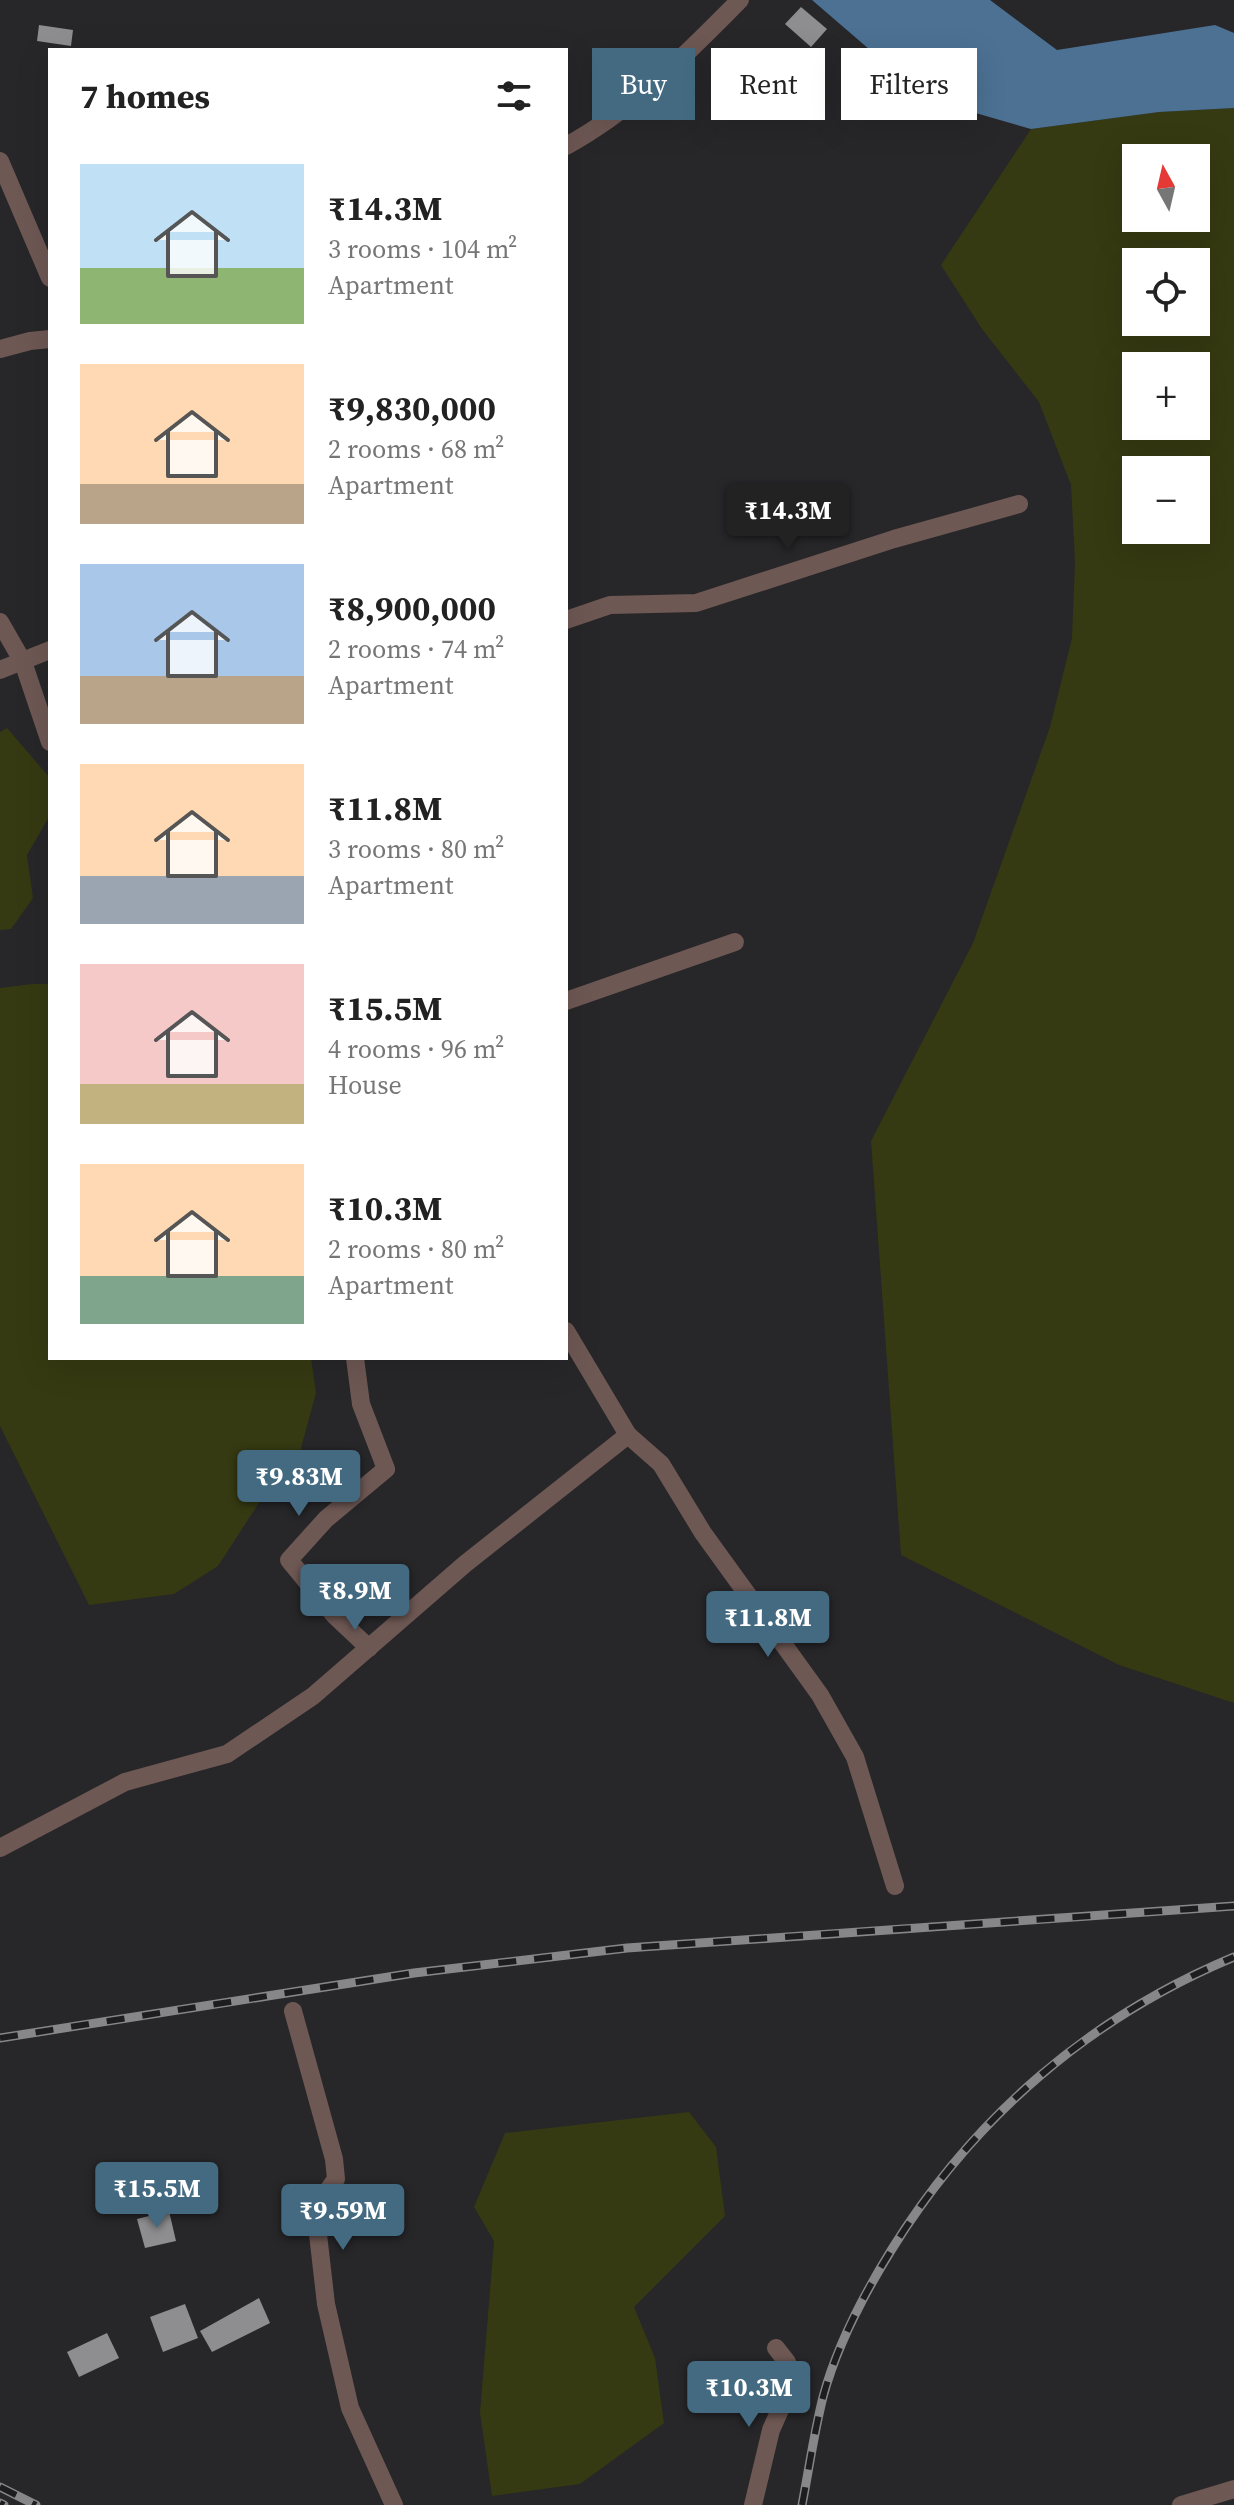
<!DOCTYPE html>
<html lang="en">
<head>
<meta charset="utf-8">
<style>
  :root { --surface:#fff; --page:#f2f2f2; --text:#222; --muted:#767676; --accent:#436a80 }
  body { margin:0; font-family:"Source Serif 4",serif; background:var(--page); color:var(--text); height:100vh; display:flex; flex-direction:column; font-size:30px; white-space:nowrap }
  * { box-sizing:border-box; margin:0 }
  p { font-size:26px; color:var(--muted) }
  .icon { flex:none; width:44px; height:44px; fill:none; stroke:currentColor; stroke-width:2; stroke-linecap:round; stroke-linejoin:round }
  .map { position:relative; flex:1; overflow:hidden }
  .sheet { position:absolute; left:48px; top:48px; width:520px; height:1312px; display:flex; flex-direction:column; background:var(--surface); border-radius:0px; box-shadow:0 8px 32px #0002 }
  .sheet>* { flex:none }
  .guide { position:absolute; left:592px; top:48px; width:522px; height:72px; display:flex; gap:16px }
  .needle { width:52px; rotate:352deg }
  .fabs { position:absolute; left:1122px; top:144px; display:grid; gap:16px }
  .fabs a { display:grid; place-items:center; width:88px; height:88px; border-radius:0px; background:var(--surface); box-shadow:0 8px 32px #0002; font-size:40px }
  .price { position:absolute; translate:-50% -68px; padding:0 18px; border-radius:8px; background:var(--accent); color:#fff; font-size:26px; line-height:52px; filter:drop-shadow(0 2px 4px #0008) }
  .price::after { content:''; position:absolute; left:50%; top:48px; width:24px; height:18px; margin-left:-12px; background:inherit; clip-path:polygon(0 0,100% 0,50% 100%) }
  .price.selected { background:#222; color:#fff }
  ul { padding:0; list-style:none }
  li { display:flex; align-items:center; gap:24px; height:200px; padding:0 32px }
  li span { display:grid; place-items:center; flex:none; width:224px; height:160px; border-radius:0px; color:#555 }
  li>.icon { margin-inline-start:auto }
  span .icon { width:96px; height:96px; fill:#fffc; stroke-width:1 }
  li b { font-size:34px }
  h2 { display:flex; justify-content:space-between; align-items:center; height:96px; padding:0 32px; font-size:34px }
  .pill { padding:0 28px; border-radius:0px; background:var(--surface); box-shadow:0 8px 32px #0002; font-size:28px; line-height:72px }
  .pill.selected { background:var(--accent); color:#fff }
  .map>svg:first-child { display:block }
  .green { fill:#363a12; fill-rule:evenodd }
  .water { fill:#4c7193 }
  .building { fill:#8e8d90 }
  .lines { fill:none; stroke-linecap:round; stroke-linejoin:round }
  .minor { stroke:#6e5854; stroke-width:18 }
  .rail-casing { stroke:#878789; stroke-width:9 }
  .rail { stroke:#1d1c1f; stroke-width:6; stroke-dasharray:18; stroke-linecap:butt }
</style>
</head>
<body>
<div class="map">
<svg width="1234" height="2505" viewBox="0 0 1234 2505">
  <rect width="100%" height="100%" fill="#272629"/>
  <!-- green -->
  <g class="green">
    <path d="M1234 108V1703L1119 1665 901 1555 871 1141 973 943 1050 727 1072 638 1075 562 1071 485 1039 402 982 329 941 265 1031 129 1159 112ZM1136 158H1196V218H1136ZM1136 262H1196V322H1136ZM1136 366H1196V426H1136ZM1136 470H1196V530H1136Z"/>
    <path d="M7 728 50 778V815L27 855 33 898 11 929 0 930V732Z"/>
    <path d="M32 984H50V1358H311L316 1393 295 1470 266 1492 218 1566 174 1594 89 1605 0 1426V988Z"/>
    <path d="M689 2112 716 2147 725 2216 634 2307 655 2358 664 2423 580 2484 492 2496 480 2413 494 2241 474 2207 505 2133Z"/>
  </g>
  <!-- water -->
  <path class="water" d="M812 0H990L1057 50 1215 25 1234 33V108L1159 112 1031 129 927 99Z"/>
  <!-- building -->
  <g class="building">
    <path d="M801 7 827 29 811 47 785 24Z"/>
    <path d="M39 25 73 30 71 46 37 41Z"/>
    <path d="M169 2211 176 2241 145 2248 137 2219Z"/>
    <path d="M259 2298 270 2323 212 2352 200 2331Z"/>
    <path d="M185 2304 198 2338 163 2352 150 2317Z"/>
    <path d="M107 2333 119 2358 79 2377 67 2352Z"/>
  </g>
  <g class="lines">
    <!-- minor -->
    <g class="minor">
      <path d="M566 146C634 109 686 54 740 0"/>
      <path d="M0 161 50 278"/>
      <path d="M0 349 30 341 50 339"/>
      <path d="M566 620 610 605 696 603 894 539 1019 504"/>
      <path d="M0 622 23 662 50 742"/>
      <path d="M0 670 50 650"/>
      <path d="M566 1001 735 942"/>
      <path d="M355 1358 361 1404 386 1469 326 1519 289 1560 335 1616 369 1648"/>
      <path d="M628 1435 661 1464 703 1533 820 1695 855 1757 895 1886"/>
      <path d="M0 1848 125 1782 227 1754 313 1696 465 1564 628 1435 566 1331"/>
      <path d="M293 2011 334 2159 336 2179 324 2196 316 2217 326 2304 350 2408 394 2505"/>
      <path d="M753 2505 771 2430 791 2385 787 2362 776 2348"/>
      <path d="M1181 2505 1234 2489"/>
    </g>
    <defs>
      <g id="rail">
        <path d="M0 2038 414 1973 627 1948 1234 1906"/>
        <path d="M0 2487 36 2505"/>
        <path d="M0 2503 4 2505"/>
        <path d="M802 2505C809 2469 814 2433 823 2397 837 2345 864 2294 892 2249 974 2117 1090 2017 1234 1957"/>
      </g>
    </defs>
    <!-- rail casing -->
    <use href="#rail" class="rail-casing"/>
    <!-- rail -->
    <use href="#rail" class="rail"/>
  </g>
</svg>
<div class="fabs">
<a><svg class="needle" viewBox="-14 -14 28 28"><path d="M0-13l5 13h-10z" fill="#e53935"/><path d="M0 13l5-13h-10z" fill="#767676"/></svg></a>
<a><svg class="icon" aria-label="locate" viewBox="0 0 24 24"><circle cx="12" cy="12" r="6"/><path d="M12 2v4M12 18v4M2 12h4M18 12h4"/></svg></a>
<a>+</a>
<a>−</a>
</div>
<b class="price selected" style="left:788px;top:552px">₹14.3M</b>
<b class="price" style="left:299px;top:1518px">₹9.83M</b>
<b class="price" style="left:355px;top:1632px">₹8.9M</b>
<b class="price" style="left:768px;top:1659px">₹11.8M</b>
<b class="price" style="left:157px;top:2230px">₹15.5M</b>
<b class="price" style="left:343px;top:2252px">₹9.59M</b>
<b class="price" style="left:749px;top:2429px">₹10.3M</b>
<div class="guide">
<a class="pill selected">Buy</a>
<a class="pill">Rent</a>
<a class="pill">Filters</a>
</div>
<section class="sheet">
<h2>7 homes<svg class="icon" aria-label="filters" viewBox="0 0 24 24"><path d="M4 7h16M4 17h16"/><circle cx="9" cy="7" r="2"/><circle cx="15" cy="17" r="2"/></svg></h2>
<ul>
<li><span style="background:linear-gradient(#bfe0f5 65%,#8fb573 0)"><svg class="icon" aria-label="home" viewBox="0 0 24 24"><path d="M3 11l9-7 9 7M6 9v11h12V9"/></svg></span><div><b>₹14.3M</b><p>3 rooms · 104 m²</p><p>Apartment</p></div></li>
<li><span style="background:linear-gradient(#ffd9b3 75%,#b9a48a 0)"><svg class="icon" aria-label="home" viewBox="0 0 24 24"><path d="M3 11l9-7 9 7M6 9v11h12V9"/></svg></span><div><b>₹9,830,000</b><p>2 rooms · 68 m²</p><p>Apartment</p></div></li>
<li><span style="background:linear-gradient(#a9c7e8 70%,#b9a48a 0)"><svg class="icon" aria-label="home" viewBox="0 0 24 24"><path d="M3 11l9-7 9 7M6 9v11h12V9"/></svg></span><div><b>₹8,900,000</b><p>2 rooms · 74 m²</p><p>Apartment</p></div></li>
<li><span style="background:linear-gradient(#ffd9b3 70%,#9aa5b1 0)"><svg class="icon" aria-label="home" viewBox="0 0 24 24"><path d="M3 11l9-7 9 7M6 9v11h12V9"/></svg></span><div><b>₹11.8M</b><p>3 rooms · 80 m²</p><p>Apartment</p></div></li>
<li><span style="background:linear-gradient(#f6c9c9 75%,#c2b280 0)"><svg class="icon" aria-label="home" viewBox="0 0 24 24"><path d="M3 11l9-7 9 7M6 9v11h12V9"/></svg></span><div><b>₹15.5M</b><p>4 rooms · 96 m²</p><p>House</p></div></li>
<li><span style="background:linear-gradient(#ffd9b3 70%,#7fa58c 0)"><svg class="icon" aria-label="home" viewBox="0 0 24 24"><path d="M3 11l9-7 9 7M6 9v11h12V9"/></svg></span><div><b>₹10.3M</b><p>2 rooms · 80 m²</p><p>Apartment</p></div></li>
</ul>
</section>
</div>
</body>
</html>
